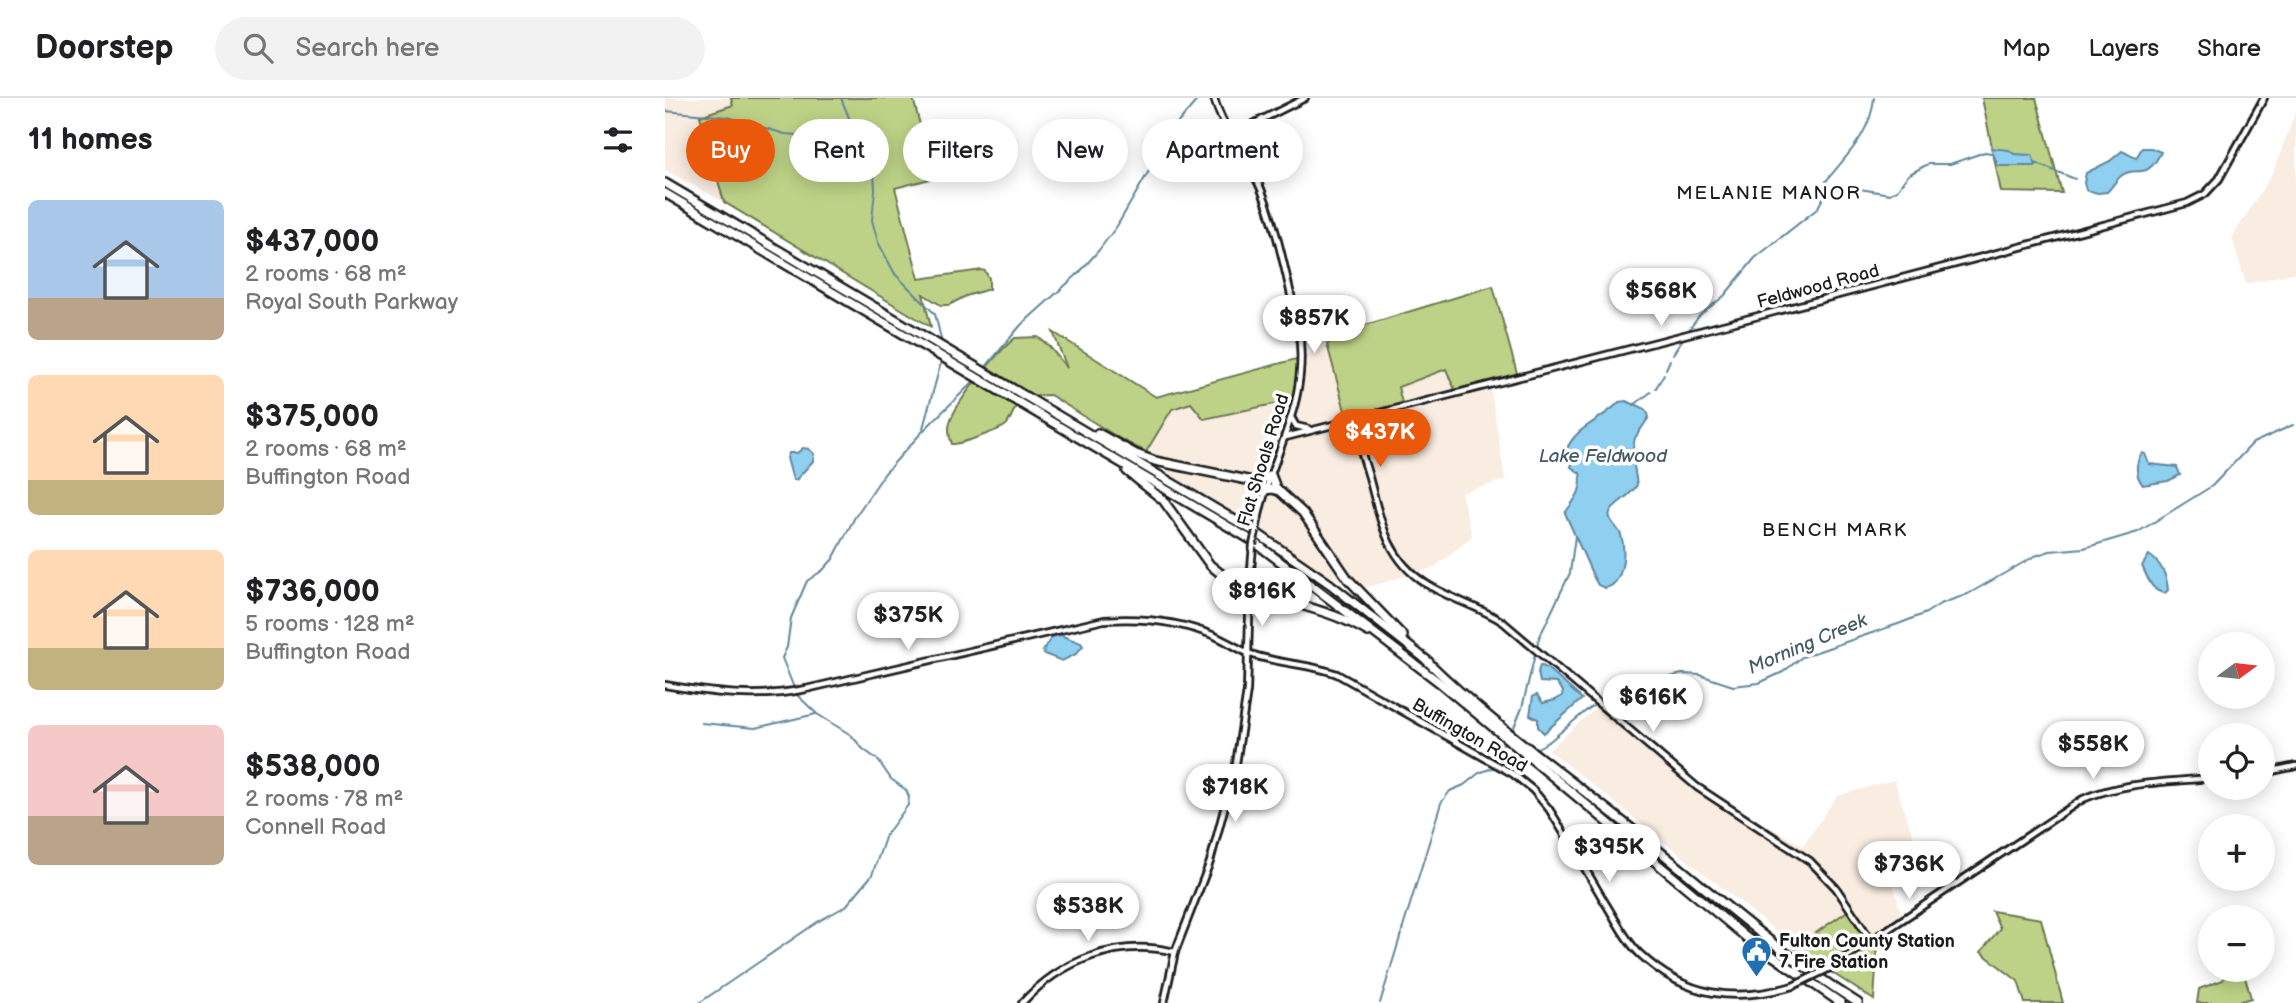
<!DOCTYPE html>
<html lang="en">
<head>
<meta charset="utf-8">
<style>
  :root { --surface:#fff; --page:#f2f2f2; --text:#202124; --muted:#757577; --line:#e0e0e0; --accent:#ea580c }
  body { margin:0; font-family:"Balsamiq Sans",sans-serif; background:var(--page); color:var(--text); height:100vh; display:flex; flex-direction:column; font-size:26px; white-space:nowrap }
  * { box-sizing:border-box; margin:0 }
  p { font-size:23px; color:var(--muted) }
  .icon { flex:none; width:38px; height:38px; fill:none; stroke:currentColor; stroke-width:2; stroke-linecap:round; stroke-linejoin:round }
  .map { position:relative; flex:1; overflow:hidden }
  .side { display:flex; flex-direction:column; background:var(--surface); width:665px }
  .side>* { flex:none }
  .hud { position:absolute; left:21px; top:21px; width:665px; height:63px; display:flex; gap:14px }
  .needle { width:46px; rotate:75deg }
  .buttons { position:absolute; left:1533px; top:534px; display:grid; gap:14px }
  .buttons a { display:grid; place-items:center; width:77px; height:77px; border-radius:50%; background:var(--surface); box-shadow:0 4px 18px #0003; font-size:35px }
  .price { position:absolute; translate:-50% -60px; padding:0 16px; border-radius:24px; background:#fff; color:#222; font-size:23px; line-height:46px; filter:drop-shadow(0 2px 4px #0008) }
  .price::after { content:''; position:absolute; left:50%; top:42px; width:21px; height:16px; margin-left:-10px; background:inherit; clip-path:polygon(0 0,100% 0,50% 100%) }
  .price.active { background:var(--accent); color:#fff }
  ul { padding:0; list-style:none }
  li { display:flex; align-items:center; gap:21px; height:175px; padding:0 28px }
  li span { display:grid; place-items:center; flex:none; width:196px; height:140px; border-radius:10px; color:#555 }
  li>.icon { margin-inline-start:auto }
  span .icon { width:84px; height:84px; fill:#fffc; stroke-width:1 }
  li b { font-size:30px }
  h2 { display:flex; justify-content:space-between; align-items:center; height:84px; padding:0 28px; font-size:30px }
  .pill { padding:0 24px; border-radius:32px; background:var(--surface); box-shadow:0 4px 18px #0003; font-size:24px; line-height:63px }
  .pill.active { background:var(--accent); color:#fff }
  header { display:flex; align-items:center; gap:42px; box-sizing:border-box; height:98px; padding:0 35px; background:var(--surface); border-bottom:2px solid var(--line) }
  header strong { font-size:33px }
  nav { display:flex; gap:38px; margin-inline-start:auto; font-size:24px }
  .search { width:490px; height:63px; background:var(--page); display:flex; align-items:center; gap:18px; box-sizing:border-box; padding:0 24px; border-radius:38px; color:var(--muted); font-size:26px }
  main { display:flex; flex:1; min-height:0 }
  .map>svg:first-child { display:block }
  .built { fill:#f9ece1 }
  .green { fill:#bed287; stroke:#6d7752; stroke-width:2 }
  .water { fill:#8fcff0; stroke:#61879b; stroke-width:2 }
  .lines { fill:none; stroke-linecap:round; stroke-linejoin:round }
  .stream { stroke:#61879b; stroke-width:2 }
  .secondary-casing { stroke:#1c1c1c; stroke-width:10 }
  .highway-casing { stroke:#1c1c1c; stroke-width:12 }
  .secondary { stroke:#fff; stroke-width:4.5 }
  .highway { stroke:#fff; stroke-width:7 }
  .secondary-bridge-casing { stroke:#1c1c1c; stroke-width:10; stroke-linecap:butt }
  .secondary-bridge { stroke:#fff; stroke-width:4.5 }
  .labels { text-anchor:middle; stroke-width:7; stroke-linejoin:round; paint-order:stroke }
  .street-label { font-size:18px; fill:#1c1c1c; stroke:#fff }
  .poi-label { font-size:18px; font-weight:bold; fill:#1c1c1c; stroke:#fff; text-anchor:start }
  .neighbourhood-label { font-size:19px; letter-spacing:2px; fill:#1c1c1c; stroke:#fff }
  .water-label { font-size:19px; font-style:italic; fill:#445b66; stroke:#fff }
</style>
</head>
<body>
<header>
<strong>Doorstep</strong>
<div class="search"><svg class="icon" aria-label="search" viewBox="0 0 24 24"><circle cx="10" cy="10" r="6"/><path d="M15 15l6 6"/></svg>Search here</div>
<nav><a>Map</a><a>Layers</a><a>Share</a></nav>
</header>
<main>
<section class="side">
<h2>11 homes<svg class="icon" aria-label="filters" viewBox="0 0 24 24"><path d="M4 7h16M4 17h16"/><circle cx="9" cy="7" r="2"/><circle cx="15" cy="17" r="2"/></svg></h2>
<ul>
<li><span style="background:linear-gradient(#a9c7e8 70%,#b9a48a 0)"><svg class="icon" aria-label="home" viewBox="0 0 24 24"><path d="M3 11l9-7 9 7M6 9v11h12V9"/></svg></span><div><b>$437,000</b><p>2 rooms · 68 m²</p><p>Royal South Parkway</p></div></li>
<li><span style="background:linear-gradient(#ffd9b3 75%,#c2b280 0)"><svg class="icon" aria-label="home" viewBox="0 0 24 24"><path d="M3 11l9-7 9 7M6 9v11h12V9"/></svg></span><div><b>$375,000</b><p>2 rooms · 68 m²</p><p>Buffington Road</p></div></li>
<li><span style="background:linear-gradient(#ffd9b3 70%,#c2b280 0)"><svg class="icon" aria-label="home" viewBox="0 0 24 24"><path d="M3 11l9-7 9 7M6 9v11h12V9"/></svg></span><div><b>$736,000</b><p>5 rooms · 128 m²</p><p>Buffington Road</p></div></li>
<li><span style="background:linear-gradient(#f6c9c9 65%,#b9a48a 0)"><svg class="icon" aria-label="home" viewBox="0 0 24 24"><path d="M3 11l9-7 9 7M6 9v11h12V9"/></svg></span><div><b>$538,000</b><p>2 rooms · 78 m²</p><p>Connell Road</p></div></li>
</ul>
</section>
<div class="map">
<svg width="1631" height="905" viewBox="0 0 1631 905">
  <rect width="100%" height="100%" fill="#fff"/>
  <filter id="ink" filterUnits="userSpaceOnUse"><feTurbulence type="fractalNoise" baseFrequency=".0143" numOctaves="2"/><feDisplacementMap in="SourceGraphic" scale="14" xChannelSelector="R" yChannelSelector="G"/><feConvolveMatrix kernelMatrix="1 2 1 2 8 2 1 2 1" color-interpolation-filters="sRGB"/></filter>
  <g filter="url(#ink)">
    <!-- built -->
    <g class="built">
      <path d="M0 0H66L68 7 35 18 59 104 0 72Z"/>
      <path d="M1631 13V174L1581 186 1567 140 1608 74Z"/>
      <path d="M678 213 691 267 737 305 733 289 781 271 825 286 840 382 796 395 807 438 770 469 700 490 664 478 508 379 481 354 507 311 526 305 540 321 635 260 662 246 683 319 665 244 651 248 647 221Z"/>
      <path d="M935 606 1009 674 1138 748 1172 698 1229 682 1251 747 1220 753 1239 827 1203 843 1187 810 1129 850 1100 824 884 652Z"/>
    </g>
    <!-- green -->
    <g class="green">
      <path d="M66 0H248L269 80 230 90 254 181 317 172 320 173 324 180V191L301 198 284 207H276L258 196 266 229 59 104 35 18 68 7Z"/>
      <path d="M1317 0H1371L1397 95 1336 94Z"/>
      <path d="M828 188 853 279 791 294 781 271 733 289 737 305 682 320 662 246 684 232Z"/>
      <path d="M388 234 491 299 635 260 637 284 633 301 539 321 526 305 507 311 481 354 457 342 385 297 360 298C349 306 349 316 342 326 339 331 293 347 287 346 284 339 283 332 285 324 292 302 332 255 350 240L373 239 384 248 402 270Z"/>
      <path d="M1187 810 1203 842 1213 838 1209 902 1129 850Z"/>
      <path d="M1327 813 1376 821 1398 905H1360L1353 883 1316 854 1335 830Z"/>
      <path d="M1562 872H1578L1586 900 1569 905H1532L1534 891 1558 882Z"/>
    </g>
    <!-- water -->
    <g class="water">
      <path d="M1326 50 1344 52 1349 56 1367 57 1371 68H1333Z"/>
      <path d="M1477 50H1486L1496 54C1481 85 1471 66 1456 78 1451 82 1447 89 1442 94L1433 95 1421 92 1419 85 1421 75 1445 63 1457 53 1471 60Z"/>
      <path d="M961 303C971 308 981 307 984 319L970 340 967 354 972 387C965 399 948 406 945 414 942 423 953 429 956 437 961 453 959 487 940 490L933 487 929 480 900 415C909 402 919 393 915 375L906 369 908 360 901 353C910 328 938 322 954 304Z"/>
      <path d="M138 350 144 351 149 356 148 363 131 382H128L122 360 124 355H132Z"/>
      <path d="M1477 355 1480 356 1484 366 1512 369 1515 377 1503 383 1478 387C1470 378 1470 364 1477 355Z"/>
      <path d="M1484 457C1496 465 1502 478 1503 492L1500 495C1487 495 1482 478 1477 468Z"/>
      <path d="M395 537 416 545 418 548 411 556 397 563 379 556 378 553 387 539Z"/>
      <path d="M875 567 882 570 917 601 879 635 873 629V621L865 617 868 598 872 597 878 605 890 602 897 598 898 593 891 585 875 584 873 574Z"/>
    </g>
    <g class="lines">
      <!-- stream -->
      <g class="stream">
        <path d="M176 0 193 42 209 74 210 92 207 122 213 144 230 176 270 216 277 245"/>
        <path d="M0 13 63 19 120 36 192 42"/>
        <path d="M1370 65 1410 81"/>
        <path d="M1163 91 1183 89 1225 96 1232 92 1243 77 1263 66H1285L1320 54 1326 55"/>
        <path d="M1023 233 1035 217 1059 198 1090 160 1152 111 1163 91 1161 83C1182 57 1206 35 1209 0"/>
        <path d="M1008 256 1019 239"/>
        <path d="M320 270 356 227 414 175 434 152 452 128 510 28 534 0"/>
        <path d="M1001 271 1005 262"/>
        <path d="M991 290 999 276"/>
        <path d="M969 307 986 294"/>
        <path d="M258 330 277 261"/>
        <path d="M129 590 117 560 122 549 126 520 142 483 158 472 168 461 190 419 220 375 258 333 310 282"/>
        <path d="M36 625 90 630 151 616"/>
        <path d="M847 634 857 610 874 540 905 475 910 438"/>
        <path d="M869 652 885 643 922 612 938 602 976 595 1002 580 1017 576 1035 577 1068 588 1094 585 1118 574 1137 559 1236 525 1261 515 1275 506 1303 496 1370 458 1385 453 1419 450 1473 434 1547 388 1588 345 1628 327"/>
        <path d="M832 664V656L839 644"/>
        <path d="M833 665 858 657"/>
        <path d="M34 905 154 823 181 808 207 777 221 737 243 707 244 699 241 692 226 681 213 662 198 651 186 637 152 616 131 596"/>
        <path d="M715 905 776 705 785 693 799 687 814 675 830 669"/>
      </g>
      <defs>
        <g id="secondary">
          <path d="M549 0C558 33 583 60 596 91 613 132 622 183 633 226 647 311 603 356 591 433"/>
          <path d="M566 37 640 0"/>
          <path d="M627 321 631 328 644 331"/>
          <path d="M691 321 693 339"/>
          <path d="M687 322C692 341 698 359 704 379 715 420 721 460 760 485 785 501 813 508 838 524L1032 689 1145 763 1171 790 1206 842"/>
          <path d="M621 339 1101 216 1522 105 1540 96 1554 81 1599 0"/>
          <path d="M0 587C47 595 93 601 141 591L439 522C478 519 514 523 550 538 561 543 572 550 583 555 610 566 643 565 672 576L848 676 868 692 884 711C903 741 921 772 939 803 950 820 960 842 975 856 1020 899 1071 905 1128 888"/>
          <path d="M1598 675 1631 668"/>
          <path d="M1165 870 1418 701C1456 684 1504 684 1545 680"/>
          <path d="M357 905C396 862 453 840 510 854"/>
          <path d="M499 905 510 854 545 764 571 666 582 593 585 484 588 447"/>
        </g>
        <g id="highway">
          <path d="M0 85 590 434 665 486 764 564"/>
          <path d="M0 95 588 443 775 585 1082 840 1176 905"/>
          <path d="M433 335 471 356 490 363 592 384 600 392 607 391 614 393"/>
          <path d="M462 373 498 402 545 467 575 491 585 505 592 497 600 495"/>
          <path d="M592 384 606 377 611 390 638 415 683 481 738 538"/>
          <path d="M573 489H585C623 507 664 510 703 534"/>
          <path d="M761 562C822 622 894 673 962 727 1038 787 1110 853 1193 905"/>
        </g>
      </defs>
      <!-- secondary casing -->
      <use href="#secondary" class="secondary-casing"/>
      <!-- highway casing -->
      <use href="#highway" class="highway-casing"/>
      <!-- secondary -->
      <use href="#secondary" class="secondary"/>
      <!-- highway -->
      <use href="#highway" class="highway"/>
      <defs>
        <g id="secondary-bridge">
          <path d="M588 447 591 433"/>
          <path d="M1128 888 1165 870"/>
        </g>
      </defs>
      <!-- secondary-bridge casing -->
      <use href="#secondary-bridge" class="secondary-bridge-casing"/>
      <!-- secondary-bridge -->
      <use href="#secondary-bridge" class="secondary-bridge"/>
    </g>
  </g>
  <!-- icons -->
  <defs>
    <symbol id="civic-pin" viewBox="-11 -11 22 30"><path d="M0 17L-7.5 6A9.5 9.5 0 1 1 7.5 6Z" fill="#1f6fb2" stroke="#fff"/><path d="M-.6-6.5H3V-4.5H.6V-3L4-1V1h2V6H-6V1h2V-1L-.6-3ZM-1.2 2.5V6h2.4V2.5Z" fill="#fff"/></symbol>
  </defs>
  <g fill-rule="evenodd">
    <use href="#civic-pin" x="1074" y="836" width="35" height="47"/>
  </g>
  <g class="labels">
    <!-- street labels -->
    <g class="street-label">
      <text transform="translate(1153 188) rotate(-15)" y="6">Feldwood Road</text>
      <text transform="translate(598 362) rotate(-73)" y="6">Flat Shoals Road</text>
      <text transform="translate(805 637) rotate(30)" y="6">Buffington Road</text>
    </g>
    <!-- poi labels -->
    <g class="poi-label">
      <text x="1114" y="849">Fulton County Station<tspan x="1114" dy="21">7 Fire Station</tspan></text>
    </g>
    <!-- neighbourhood labels -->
    <g class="neighbourhood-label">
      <text x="1104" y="101">MELANIE MANOR</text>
      <text x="1170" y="438">BENCH MARK</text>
    </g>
    <!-- water labels -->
    <g class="water-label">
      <text x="938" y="364">Lake Feldwood</text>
      <text transform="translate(1142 545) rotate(-23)" y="7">Morning Creek</text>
    </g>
  </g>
</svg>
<div class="buttons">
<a><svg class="needle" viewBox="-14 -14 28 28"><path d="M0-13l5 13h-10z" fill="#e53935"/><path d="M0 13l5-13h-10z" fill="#757577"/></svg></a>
<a><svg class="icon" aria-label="locate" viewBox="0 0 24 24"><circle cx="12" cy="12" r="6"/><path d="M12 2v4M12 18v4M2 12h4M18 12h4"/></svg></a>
<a>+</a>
<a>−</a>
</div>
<b class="price" style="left:996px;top:230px">$568K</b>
<b class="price" style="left:649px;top:257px">$857K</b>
<b class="price active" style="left:715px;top:371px">$437K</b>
<b class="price" style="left:597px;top:530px">$816K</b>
<b class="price" style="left:243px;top:554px">$375K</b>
<b class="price" style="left:988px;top:636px">$616K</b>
<b class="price" style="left:1428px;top:683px">$558K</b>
<b class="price" style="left:570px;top:726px">$718K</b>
<b class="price" style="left:944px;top:786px">$395K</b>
<b class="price" style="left:1244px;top:803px">$736K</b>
<b class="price" style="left:423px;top:845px">$538K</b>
<div class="hud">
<a class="pill active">Buy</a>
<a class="pill">Rent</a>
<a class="pill">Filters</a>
<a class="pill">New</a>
<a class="pill">Apartment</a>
</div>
</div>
</main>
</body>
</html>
